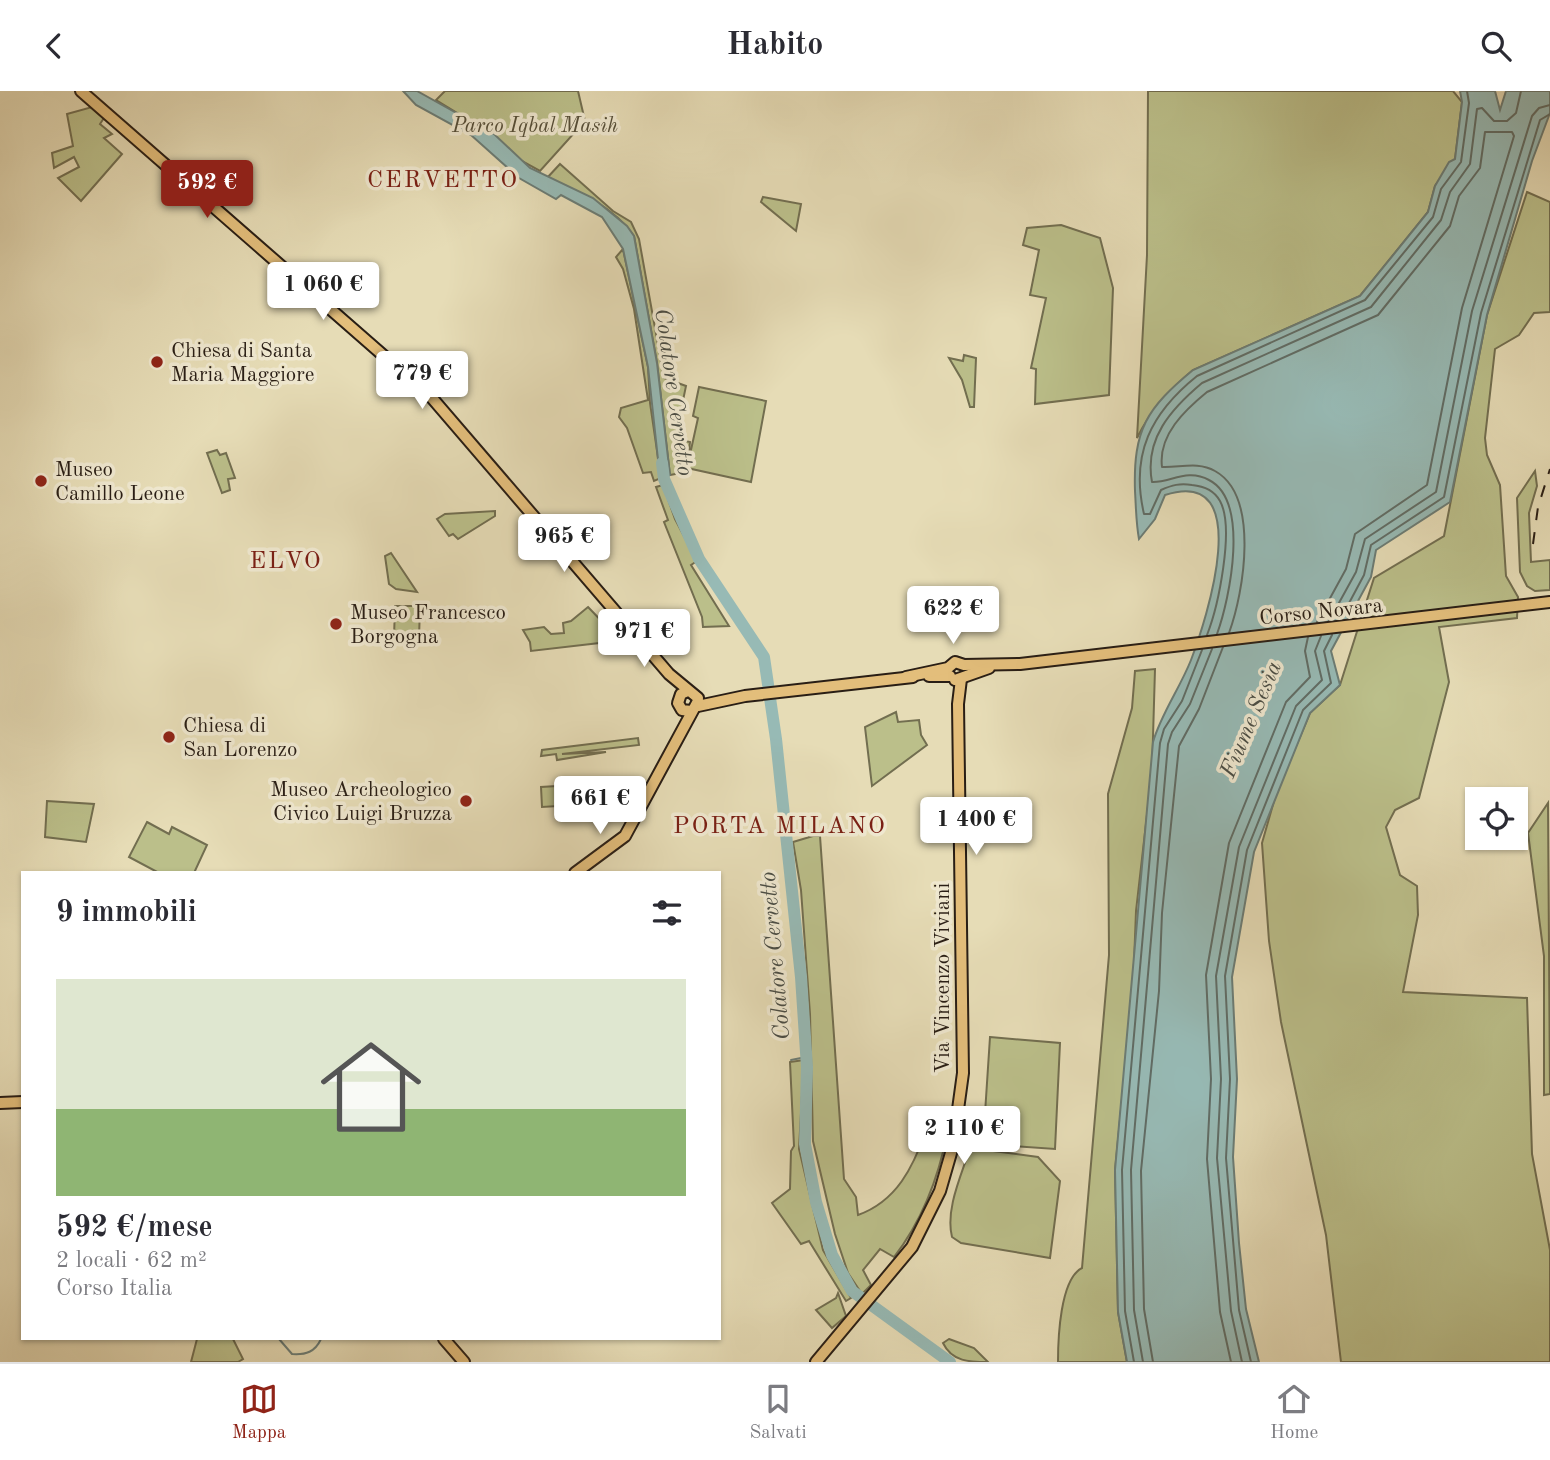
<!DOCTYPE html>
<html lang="it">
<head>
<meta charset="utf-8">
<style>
  :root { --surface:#fff; --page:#f2f2f3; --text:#2b2b33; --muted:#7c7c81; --line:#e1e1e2; --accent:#8f2418 }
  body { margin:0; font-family:"Old Standard TT",serif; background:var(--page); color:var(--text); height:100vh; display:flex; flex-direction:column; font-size:26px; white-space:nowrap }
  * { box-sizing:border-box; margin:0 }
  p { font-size:23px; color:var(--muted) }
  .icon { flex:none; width:38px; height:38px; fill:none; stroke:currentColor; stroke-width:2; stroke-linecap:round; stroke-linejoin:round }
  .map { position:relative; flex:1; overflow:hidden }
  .sheet { position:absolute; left:21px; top:780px; width:700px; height:469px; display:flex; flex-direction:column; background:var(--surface); border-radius:0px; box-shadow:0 2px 5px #0004 }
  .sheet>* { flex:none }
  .buttons { position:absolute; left:1465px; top:696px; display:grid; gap:14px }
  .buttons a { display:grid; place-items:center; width:63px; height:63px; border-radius:0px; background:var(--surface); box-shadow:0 2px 5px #0004; font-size:35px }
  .price { position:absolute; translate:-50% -60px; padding:0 16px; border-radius:7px; background:#fff; color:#222; font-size:23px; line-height:46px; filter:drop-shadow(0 2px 4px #0008) }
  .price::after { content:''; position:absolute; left:50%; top:42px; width:21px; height:16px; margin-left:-10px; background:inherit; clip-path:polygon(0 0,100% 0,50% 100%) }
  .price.active { background:var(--accent); color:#fff }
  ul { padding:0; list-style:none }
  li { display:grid; align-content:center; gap:14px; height:371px; padding:0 35px }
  li span { display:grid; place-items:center; height:217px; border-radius:0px; color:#555 }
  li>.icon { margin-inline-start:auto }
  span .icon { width:126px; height:126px; fill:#fffc; stroke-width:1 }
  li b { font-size:30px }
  h2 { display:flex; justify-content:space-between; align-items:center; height:84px; padding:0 35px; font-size:30px }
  header { display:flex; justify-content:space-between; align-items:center; height:91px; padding:0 35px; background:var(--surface); font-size:32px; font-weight:800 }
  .tab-bar { display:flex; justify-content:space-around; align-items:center; height:98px; border-top:2px solid var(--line); background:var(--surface); font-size:19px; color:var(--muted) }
  .tab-bar a { display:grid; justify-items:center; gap:4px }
  .tab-bar .active { color:var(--accent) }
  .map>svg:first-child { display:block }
  .green { fill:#bbbf8a; stroke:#726e50; stroke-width:2 }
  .water { fill:#97bab5; stroke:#6b7c75; stroke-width:2 }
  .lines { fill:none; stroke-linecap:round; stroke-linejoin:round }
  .shore { stroke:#606c65; stroke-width:2 }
  .stream { stroke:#6b7c75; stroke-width:2 }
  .river { stroke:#97bab5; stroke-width:12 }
  .major-casing { stroke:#291e15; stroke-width:14 }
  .major { stroke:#e3be7b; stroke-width:10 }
  .rail { stroke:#291e15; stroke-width:2; stroke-dasharray:12 12; stroke-linecap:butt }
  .poi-dot { fill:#8f2418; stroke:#efe8d0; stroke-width:2.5 }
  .labels { text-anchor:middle; stroke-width:7; stroke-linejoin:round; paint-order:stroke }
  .park-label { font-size:21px; font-style:italic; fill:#554e38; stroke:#efe8d0 }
  .poi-label { font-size:21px; fill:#291e15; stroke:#efe8d0; text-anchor:start }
  .street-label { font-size:21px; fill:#291e15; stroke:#efe8d0 }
  .water-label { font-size:23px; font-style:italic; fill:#4a4d45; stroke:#efe8d0 }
  .quarter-label { font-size:24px; letter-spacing:2px; fill:#7a1f14; stroke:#efe8d0 }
</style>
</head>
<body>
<header><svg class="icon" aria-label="back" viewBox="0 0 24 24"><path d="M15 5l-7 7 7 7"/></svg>Habito<svg class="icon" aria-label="search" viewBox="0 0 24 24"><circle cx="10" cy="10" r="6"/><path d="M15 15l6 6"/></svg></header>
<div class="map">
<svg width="1550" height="1271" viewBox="0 0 1550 1271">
  <rect width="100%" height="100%" fill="#e6dcb6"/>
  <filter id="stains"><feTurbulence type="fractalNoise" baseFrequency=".00286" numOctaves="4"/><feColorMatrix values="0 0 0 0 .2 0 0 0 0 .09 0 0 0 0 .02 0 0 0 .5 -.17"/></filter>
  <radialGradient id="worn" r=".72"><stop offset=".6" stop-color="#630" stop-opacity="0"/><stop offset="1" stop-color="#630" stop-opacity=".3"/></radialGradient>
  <!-- green -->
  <g class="green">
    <path d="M445 0H578L585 30 540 80 520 69 490 42 436 9Z"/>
    <path d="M1148 0H1453L1462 11 1455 68 1435 95 1428 121 1360 205 1193 279C1169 299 1151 319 1137 347L1147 164Z"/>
    <path d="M92 16 104 27 100 33 112 43 104 47 122 63 81 110 58 87 79 76 74 66 54 77 52 62 73 55 67 23Z"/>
    <path d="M560 73 613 120 631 131 639 148 664 287 686 295 675 348 690 351 687 377 698 327 693 325 699 296 766 310 751 391 687 377 686 381 670 384 657 272 634 145C613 115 580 101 547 87Z"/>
    <path d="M1527 101 1550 111V221L1534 222 1519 244 1495 258 1485 347 1487 364 1500 394 1506 485 1518 506 1517 527 1439 536 1449 591 1419 707 1395 719 1386 736 1400 784 1417 795 1418 824 1403 901 1527 907 1532 1063 1550 1159V1271H1341L1326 1144 1281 931 1269 850 1262 752 1276 703 1310 622 1340 594 1374 487 1444 445 1487 224Z"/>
    <path d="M763 106 801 113 796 140 761 111Z"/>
    <path d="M1061 134 1100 147 1113 197 1109 304 1035 313 1036 278 1031 277 1046 207 1030 204 1039 159 1023 154 1027 137Z"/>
    <path d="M623 158 648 276 650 312 661 387 654 390 651 381 643 382 627 337 619 326 621 317 648 309 634 218 623 178 616 166Z"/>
    <path d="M964 264 976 267 974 316H970L962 289 949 267 963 270Z"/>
    <path d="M217 359 220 364 226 362 235 387 228 388 230 399 222 402 207 362Z"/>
    <path d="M1535 380 1537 395 1529 422 1531 471 1550 469V499L1535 500 1527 495 1520 481 1517 407Z"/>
    <path d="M663 394 675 428 697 470 691 474 729 535 703 536 702 526 664 431 668 429 656 396Z"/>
    <path d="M495 420V425L458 448 453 443 449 445 437 428 445 423Z"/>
    <path d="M391 462 417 501 396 498 389 493 385 465Z"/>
    <path d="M395 515H420L419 547H394Z"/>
    <path d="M588 516 613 542 608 551 531 560 530 551 523 539 544 536 551 543 564 542 563 532 571 530Z"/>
    <path d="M1155 578 1152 680 1136 820 1133 898 1115 1079 1118 1221 1127 1271H1058C1058 1248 1060 1188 1082 1177L1109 864 1108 703 1132 617 1135 580Z"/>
    <path d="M896 621 898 631 919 629 921 644 927 654 872 695 865 636Z"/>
    <path d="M638 647 639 654 562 663 606 661 557 669 556 663 541 665 542 659Z"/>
    <path d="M574 694 575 714 542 716 541 696Z"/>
    <path d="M47 710 94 713 86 751 45 746Z"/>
    <path d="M1548 712 1550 1003 1544 1004V865L1528 742Z"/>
    <path d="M147 731 169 743 172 736 207 754 194 782H159L129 766Z"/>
    <path d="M813 745H820L844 1088 856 1106 858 1124C897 1110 913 1076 926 1040L948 1039C939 1085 923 1129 894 1166L880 1158 863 1179 871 1194 862 1203 848 1182 835 1143 813 1050 810 923 801 799 793 751Z"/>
    <path d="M990 946 1060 952 1055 1058 983 1053Z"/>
    <path d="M804 969 799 1058 823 1159 851 1207 846 1210 809 1150 801 1153 772 1112 790 1098 791 1060 794 1055 790 971Z"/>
    <path d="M970 1057 1038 1066 1060 1090 1050 1167 961 1152 952 1146C945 1118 962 1083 970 1057Z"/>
    <path d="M838 1202 846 1225 832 1237 816 1219 836 1207Z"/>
    <path d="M197 1248H233L243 1268 238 1271H191Z"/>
    <path d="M949 1248 974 1257 988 1271C970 1271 952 1271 943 1252Z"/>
  </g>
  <!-- water -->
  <g class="water">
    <path d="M403 0H417L494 43 530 77 593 107 627 135 634 145 657 272 670 384 660 387 648 276 623 158 602 126 561 104 556 108 519 87 471 44 416 14Z"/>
    <path d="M1460 0H1495L1500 19 1506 0H1550V22L1532 70 1487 224 1450 411 1376 459 1371 486 1331 560 1340 594 1310 622 1254 761 1232 886 1237 988 1233 1066 1239 1152 1246 1218 1259 1271H1127L1118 1221 1115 1079 1153 651C1161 623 1180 597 1191 569 1206 530 1257 374 1165 404L1155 428 1139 448C1136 432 1136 416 1135 400 1133 338 1147 317 1193 279L1360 205 1428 121 1435 95 1449 71 1455 68 1462 11Z"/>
  </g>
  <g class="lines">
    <!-- shore -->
    <g class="shore">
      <path d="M1340 529 1364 484 1371 454 1444 406 1481 222 1540 29 1550 23"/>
      <path d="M1329 530 1356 481 1365 448 1436 401 1472 220 1532 25 1539 17 1550 14"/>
      <path d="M1229 542C1244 501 1260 405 1215 380 1198 370 1179 377 1162 376 1158 344 1185 319 1207 301L1378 224 1450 135 1459 105 1480 77 1485 41H1512L1514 45 1462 217 1427 394 1355 443 1346 478 1317 531"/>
      <path d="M1217 543C1230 507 1250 410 1209 389 1187 377 1170 392 1152 391 1144 348 1171 318 1202 292L1371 216 1441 129 1450 101 1470 73 1477 18 1482 17 1494 30H1507L1516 22 1521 0"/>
      <path d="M1207 544C1218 516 1235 437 1220 410 1214 399 1203 395 1192 394 1180 392 1172 394 1161 399L1150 423H1144C1130 363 1151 322 1197 285L1365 209 1433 126 1441 98 1461 71 1469 12 1467 0"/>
      <path d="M1134 1271 1125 1220 1122 1079 1160 652 1164 638 1182 610 1202 559"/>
      <path d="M1143 1271 1134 1219 1131 1079 1168 653 1172 641 1190 613 1212 558"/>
      <path d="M1153 1271 1144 1218 1141 1080 1159 900 1162 822 1179 655 1199 618 1223 556"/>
      <path d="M1231 1271 1220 1221 1207 1068 1211 988 1206 884 1229 752 1286 611 1310 586 1305 560 1308 546"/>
      <path d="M1242 1271 1231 1220 1217 1067 1221 988 1216 885 1239 756 1296 615 1322 589 1315 560 1321 545"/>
      <path d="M1251 1271 1239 1219 1226 1067 1230 988 1225 885 1247 759 1303 619 1331 592 1324 560 1332 544"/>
    </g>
    <!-- stream -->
    <g class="stream">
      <path d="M791 969 806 966"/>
      <path d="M279 1248 292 1263C306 1264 315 1261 321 1248"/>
    </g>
    <!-- river -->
    <path class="river" d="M662 372 664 388 699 468 764 566 776 648 801 886 807 976 805 1053 816 1111 832 1164 852 1200 950 1271"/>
    <defs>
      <g id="major">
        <path d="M81 0 432 307 669 583 698 607"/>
        <path d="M929 585H950"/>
        <path d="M906 586 948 577 955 571 964 574 1020 573 1550 511"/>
        <path d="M955 589 989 577"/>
        <path d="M688 600 681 603 678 612 682 619 691 620"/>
        <path d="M698 615 745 605 913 586"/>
        <path d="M575 782 625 745 698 610"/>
        <path d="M0 1012 23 1011"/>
        <path d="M444 1248 464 1271"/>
        <path d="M816 1271 912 1156 940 1100 953 1055 963 982 958 613 961 588"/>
      </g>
    </defs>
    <!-- major casing -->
    <use href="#major" class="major-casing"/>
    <!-- major -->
    <use href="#major" class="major"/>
    <!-- rail -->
    <path class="rail" d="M1533 453 1538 416 1550 378"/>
  </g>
  <!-- markers -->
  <g class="poi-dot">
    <circle cx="157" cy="271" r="7"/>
    <circle cx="41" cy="390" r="7"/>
    <circle cx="336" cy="533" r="7"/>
    <circle cx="169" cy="646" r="7"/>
    <circle cx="466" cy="710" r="7"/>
  </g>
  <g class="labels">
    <!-- park labels -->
    <g class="park-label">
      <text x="535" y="41">Parco Iqbal Masih</text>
    </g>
    <!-- poi labels -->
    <g class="poi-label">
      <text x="171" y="266">Chiesa di Santa<tspan x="171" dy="24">Maria Maggiore</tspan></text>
      <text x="55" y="385">Museo<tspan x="55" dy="24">Camillo Leone</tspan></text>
      <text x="350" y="528">Museo Francesco<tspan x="350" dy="24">Borgogna</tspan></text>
      <text x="183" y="641">Chiesa di<tspan x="183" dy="24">San Lorenzo</tspan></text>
      <text x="452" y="705" text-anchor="end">Museo Archeologico<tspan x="452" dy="24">Civico Luigi Bruzza</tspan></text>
    </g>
    <!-- street labels -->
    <g class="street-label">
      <text transform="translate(1321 520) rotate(-6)" y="7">Corso Novara</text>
      <text transform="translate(942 887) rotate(-90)" y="7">Via Vincenzo Viviani</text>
    </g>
    <!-- water labels -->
    <g class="water-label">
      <text transform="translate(675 301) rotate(82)" y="8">Colatore Cervetto</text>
      <text transform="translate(1250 628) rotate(-67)" y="8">Fiume Sesia</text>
      <text transform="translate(774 865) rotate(-95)" y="8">Colatore Cervetto</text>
    </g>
    <!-- quarter labels -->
    <g class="quarter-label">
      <text x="443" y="96">CERVETTO</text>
      <text x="286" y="477">ELVO</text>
      <text x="780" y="742">PORTA MILANO</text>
    </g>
  </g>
  <rect width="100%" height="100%" filter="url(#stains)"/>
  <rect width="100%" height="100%" fill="url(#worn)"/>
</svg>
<div class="buttons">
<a><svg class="icon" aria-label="locate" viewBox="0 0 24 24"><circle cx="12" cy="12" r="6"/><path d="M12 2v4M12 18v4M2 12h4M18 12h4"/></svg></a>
</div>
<b class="price active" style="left:207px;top:129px">592 €</b>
<b class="price" style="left:323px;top:231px">1 060 €</b>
<b class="price" style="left:422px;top:320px">779 €</b>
<b class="price" style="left:564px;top:483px">965 €</b>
<b class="price" style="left:953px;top:555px">622 €</b>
<b class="price" style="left:644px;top:578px">971 €</b>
<b class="price" style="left:600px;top:745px">661 €</b>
<b class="price" style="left:976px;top:766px">1 400 €</b>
<b class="price" style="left:964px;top:1075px">2 110 €</b>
<section class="sheet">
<h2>9 immobili<svg class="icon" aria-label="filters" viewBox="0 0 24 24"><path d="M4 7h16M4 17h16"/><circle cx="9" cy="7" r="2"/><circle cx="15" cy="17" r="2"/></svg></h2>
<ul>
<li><span style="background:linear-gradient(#dfe7d0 60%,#8fb573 0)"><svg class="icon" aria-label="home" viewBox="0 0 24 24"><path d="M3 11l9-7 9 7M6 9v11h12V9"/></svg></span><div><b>592 €/mese</b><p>2 locali · 62 m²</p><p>Corso Italia</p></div></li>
</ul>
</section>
</div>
<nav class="tab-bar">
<a class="active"><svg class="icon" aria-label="map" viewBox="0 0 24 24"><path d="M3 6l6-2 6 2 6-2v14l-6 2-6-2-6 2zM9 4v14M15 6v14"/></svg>Mappa</a>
<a><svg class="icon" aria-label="saved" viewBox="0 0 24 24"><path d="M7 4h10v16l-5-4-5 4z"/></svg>Salvati</a>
<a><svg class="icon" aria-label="home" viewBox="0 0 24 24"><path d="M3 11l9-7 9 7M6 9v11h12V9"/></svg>Home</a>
</nav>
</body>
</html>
